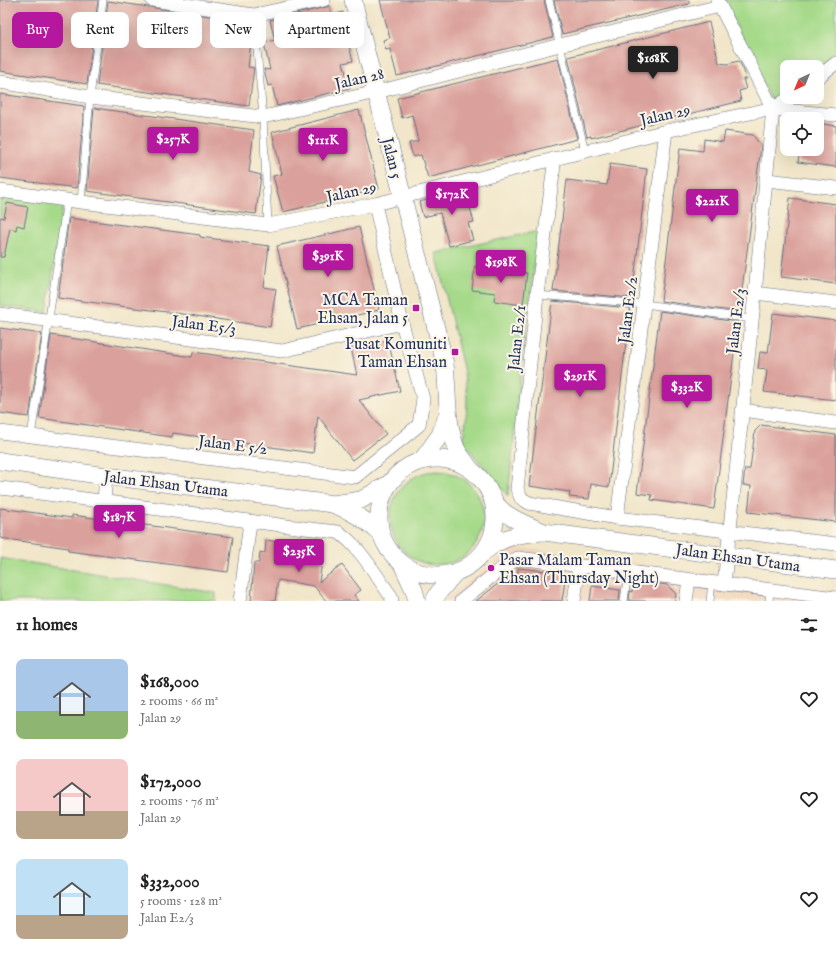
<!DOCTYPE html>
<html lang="en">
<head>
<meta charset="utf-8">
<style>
  :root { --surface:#fff; --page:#f6f6f6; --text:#222; --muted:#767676; --accent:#b5179e }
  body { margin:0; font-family:"IM FELL English",serif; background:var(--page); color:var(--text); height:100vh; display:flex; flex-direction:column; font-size:15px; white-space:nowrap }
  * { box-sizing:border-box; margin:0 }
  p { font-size:13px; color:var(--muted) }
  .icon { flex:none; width:22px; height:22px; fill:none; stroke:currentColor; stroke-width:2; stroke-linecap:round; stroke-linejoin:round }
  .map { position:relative; height:601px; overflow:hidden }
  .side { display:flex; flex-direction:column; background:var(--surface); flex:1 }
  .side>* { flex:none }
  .banner { position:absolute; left:12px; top:12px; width:400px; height:36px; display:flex; gap:8px }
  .needle { width:26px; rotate:223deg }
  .fabs { position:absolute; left:780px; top:60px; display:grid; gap:8px }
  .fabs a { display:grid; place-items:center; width:44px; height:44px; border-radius:8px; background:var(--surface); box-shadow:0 4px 16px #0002; font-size:20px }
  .price { position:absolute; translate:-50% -34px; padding:0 9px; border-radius:4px; background:var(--accent); color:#fff; font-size:13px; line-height:26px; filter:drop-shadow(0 1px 2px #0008) }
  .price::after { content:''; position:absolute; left:50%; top:24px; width:12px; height:9px; margin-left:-6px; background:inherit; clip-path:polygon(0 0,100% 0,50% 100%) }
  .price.active { background:#222; color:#fff }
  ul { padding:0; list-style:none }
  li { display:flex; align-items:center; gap:12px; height:100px; padding:0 16px }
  li span { display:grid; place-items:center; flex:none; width:112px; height:80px; border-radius:8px; color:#555 }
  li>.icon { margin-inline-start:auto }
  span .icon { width:48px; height:48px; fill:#fffc; stroke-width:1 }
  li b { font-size:17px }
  h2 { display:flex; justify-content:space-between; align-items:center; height:48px; padding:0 16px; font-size:17px }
  .pill { padding:0 14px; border-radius:8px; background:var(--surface); box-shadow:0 4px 16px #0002; font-size:14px; line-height:36px }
  .pill.active { background:var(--accent); color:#fff }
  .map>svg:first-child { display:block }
  .built { fill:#f0d5bc }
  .green { fill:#a6da8a; stroke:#608474 }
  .building { fill:#daa09b }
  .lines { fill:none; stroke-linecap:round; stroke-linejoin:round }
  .service-casing { stroke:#666f83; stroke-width:8 }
  .minor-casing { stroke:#666f83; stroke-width:14 }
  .tertiary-casing { stroke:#666f83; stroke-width:18 }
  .service { stroke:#fff; stroke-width:7 }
  .minor { stroke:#fff; stroke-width:13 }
  .tertiary { stroke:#fff; stroke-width:17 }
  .poi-dot { fill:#b5179e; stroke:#fcf5e5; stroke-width:1.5 }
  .labels { text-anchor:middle; stroke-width:4; stroke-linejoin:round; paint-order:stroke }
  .street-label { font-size:16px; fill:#1b2f5e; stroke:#fcf5e5 }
  .poi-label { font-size:16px; fill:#1b2f5e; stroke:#fcf5e5; text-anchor:end }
</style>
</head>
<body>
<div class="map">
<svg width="836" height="601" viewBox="0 0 836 601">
  <rect width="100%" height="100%" fill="#fcf5e5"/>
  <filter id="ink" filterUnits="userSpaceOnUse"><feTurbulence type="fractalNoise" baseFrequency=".025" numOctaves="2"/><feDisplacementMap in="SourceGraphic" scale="8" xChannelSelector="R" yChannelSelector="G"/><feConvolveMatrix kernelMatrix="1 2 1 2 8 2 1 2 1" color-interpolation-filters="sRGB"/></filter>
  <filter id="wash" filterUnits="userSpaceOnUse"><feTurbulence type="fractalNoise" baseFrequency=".012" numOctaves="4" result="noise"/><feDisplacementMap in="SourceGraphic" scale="16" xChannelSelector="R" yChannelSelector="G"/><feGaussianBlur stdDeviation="0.9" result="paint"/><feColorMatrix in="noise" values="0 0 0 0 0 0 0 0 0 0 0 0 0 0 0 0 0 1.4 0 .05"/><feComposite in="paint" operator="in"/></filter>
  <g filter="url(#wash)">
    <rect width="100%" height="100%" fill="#f1e6c9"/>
    <!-- built -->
    <path class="built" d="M515 547 836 591V601H442Z"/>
    <!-- green -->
    <g class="green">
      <path d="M724 0H836V53L817 69V67H787V93L773 104Z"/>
      <path d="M0 196 63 205 47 312 0 306Z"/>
      <path d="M539 231 523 349 508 496 472 453 465 444 463 438 466 421 467 398 464 372 436 253Z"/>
      <circle cx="437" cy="518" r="47"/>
      <path d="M0 558 216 593V601H0Z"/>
    </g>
    <g id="blocks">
      <!-- building -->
      <g class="building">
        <path d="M0 0H98L87 84 0 71Z"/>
        <path d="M380 0H544L553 37 397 76 390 49 386 50 383 40 390 38Z"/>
        <path d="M554 0H689V4L562 34Z"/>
        <path d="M108 1 250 22 251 42 248 67 254 68 249 106 97 85Z"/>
        <path d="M330 6 332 15 343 12 350 41 348 42 353 61 343 63 350 88 277 106 272 85 268 86 264 69 270 70 264 43 275 40 270 20Z"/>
        <path d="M709 22 719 63 727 64 739 61 744 71 746 79H743L746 89 739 91 741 101 591 138V136L587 137 568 57Z"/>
        <path d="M558 58 577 139 428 178 421 155 413 157 409 143 418 141 412 115 402 118 397 98Z"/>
        <path d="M0 94 84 106 77 188 0 178Z"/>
        <path d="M94 108 254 130 249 172 261 175 256 214 87 191Z"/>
        <path d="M359 110 379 189 283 212 273 176 282 174 272 132Z"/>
        <path d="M817 123 836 126V167L798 162 800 149H817Z"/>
        <path d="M725 131 753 135 761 146 739 312 661 301 680 148 703 151 704 139 723 142Z"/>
        <path d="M610 164 647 169 632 298 553 291 567 180 607 185Z"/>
        <path d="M465 190 474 222 468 223 473 240 449 246 440 213 423 217 419 202Z"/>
        <path d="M790 198 836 204V284L781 277Z"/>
        <path d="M7 203 28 207 24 227 17 225 16 230 10 228 4 257H0V217L4 218Z"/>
        <path d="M69 218 200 235V237L269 246 264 287 276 289 270 327 190 315 58 298Z"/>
        <path d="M359 227 379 310 297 329 277 246Z"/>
        <path d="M475 266 527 273 523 305 494 301 495 293 472 290Z"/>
        <path d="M552 301 630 308 609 487 591 484 589 499 569 497 570 492 529 486Z"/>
        <path d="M660 311 738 322 714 509 651 500 652 495 637 493Z"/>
        <path d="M773 313 836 321V400L764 392 767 370 758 369 760 352 768 353Z"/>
        <path d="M0 328 42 334 29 417 0 413Z"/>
        <path d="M51 335 192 357 193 352 357 375 351 348 388 340 400 391 359 400 386 434 352 460 318 416 313 453 173 433 172 437 39 418Z"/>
        <path d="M761 425 836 435V522L748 512 751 486 743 485 745 469H750L755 431Z"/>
        <path d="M0 508 72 518V515L233 537 228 572 68 551V548L0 538Z"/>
        <path d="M266 540 324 549 319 582 342 565 361 590 354 595 359 601H326L314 586 278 580 275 601H251L254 563H259L260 552 265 553Z"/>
        <path d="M518 568 557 572 565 580 562 601H476L508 576 517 577Z"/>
        <path d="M634 581 667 585 676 594 675 601H629L630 591 632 592Z"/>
        <path d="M592 586 620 590 619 601H590Z"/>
      </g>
    </g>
  </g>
  <g filter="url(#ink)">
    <use href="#blocks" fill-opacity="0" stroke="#666f83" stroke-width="1"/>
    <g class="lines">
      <defs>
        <g id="service">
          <path d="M549 0 585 151"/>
          <path d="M254 15 263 117 268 225"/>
          <path d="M81 202 90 97 103 0"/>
          <path d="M537 295 645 304 752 319"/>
          <path d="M31 436 67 200"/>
          <path d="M624 601 628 572"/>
          <path d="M710 601 712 583"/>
          <path d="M769 601 770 590"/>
        </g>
        <g id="minor">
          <path d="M152 0 254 15 324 0"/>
          <path d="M717 0 773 109"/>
          <path d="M817 78 836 63"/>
          <path d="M0 82 90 97 263 117 377 92 560 45 720 6"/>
          <path d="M773 109 790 97"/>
          <path d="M555 158 537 295 517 489 521 498 529 503 617 518 836 544"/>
          <path d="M767 180 836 188"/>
          <path d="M0 191 81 202 268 225 375 204 666 131 760 111 773 109 836 115"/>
          <path d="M755 293 836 303"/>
          <path d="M0 314 282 351 402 323"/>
          <path d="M742 410 836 423"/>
          <path d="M0 432 355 477 419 425 423 399 402 323 375 204"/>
          <path d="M0 488C113 502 225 519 338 532 359 545 376 576 391 596L392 601"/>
          <path d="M104 501 106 476"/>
          <path d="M617 518 666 131"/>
          <path d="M724 584 755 293 773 109"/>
          <path d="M240 601 250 522"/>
          <path d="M461 601 497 572 518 558 836 598"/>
          <path d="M574 601 579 566"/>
          <path d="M686 601 689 580"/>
        </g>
        <g id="tertiary">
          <path d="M353 0 445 364C448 392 446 422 456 448 460 456 466 462 470 469"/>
          <circle cx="437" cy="517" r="58"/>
          <path d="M422 460 440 435 448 413"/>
          <path d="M0 461 106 476 333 504 361 500 390 483"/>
          <path d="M493 498C499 515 527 525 544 532L836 570"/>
          <path d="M335 505C353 512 364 519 379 532"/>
          <path d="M485 551C504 536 519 534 542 532"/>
          <path d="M403 566 414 590 417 601"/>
          <path d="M434 601 439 592 455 573"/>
        </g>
      </defs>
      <!-- service casing -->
      <use href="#service" class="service-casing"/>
      <!-- minor casing -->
      <use href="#minor" class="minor-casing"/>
      <!-- tertiary casing -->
      <use href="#tertiary" class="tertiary-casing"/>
      <!-- service -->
      <use href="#service" class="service"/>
      <!-- minor -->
      <use href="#minor" class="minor"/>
      <!-- tertiary -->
      <use href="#tertiary" class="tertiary"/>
    </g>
  </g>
  <!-- markers -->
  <g class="poi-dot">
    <rect x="412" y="304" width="8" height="8" rx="2"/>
    <rect x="451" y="348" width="8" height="8" rx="2"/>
    <circle cx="491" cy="568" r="4"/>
  </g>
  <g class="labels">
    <!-- street labels -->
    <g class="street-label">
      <text transform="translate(359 78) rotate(-13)" y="6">Jalan 28</text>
      <text transform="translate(665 114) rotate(-13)" y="6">Jalan 29</text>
      <text transform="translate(393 158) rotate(76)" y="6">Jalan 5</text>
      <text transform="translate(351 191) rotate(-12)" y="6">Jalan 29</text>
      <text transform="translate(627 310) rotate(-83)" y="6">Jalan E2/2</text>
      <text transform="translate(735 321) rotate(-83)" y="6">Jalan E2/3</text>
      <text transform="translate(204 324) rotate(7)" y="6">Jalan E5/3</text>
      <text transform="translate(516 338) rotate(-84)" y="6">Jalan E2/1</text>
      <text transform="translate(233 444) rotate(7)" y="6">Jalan E 5/2</text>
      <text transform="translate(166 483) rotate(7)" y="6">Jalan Ehsan Utama</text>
      <text transform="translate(738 557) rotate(8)" y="6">Jalan Ehsan Utama</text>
    </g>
    <!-- poi labels -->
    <g class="poi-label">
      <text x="408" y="305">MCA Taman<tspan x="408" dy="18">Ehsan, Jalan 5</tspan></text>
      <text x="447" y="349">Pusat Komuniti<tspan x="447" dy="18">Taman Ehsan</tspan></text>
      <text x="499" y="565" text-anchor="start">Pasar Malam Taman<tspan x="499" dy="18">Ehsan (Thursday Night)</tspan></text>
    </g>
  </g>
</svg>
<div class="fabs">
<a><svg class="needle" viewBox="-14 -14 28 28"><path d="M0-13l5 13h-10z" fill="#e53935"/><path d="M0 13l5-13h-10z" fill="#767676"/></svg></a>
<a><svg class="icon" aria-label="locate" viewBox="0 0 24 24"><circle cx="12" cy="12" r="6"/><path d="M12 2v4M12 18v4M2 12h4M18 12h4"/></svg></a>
</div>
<b class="price active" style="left:653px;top:80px">$168K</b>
<b class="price" style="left:173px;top:161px">$257K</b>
<b class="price" style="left:323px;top:162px">$111K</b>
<b class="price" style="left:452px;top:216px">$172K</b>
<b class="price" style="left:712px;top:223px">$221K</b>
<b class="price" style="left:328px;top:278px">$391K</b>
<b class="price" style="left:501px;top:284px">$198K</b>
<b class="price" style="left:580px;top:398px">$291K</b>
<b class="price" style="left:687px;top:409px">$332K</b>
<b class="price" style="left:119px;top:539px">$187K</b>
<b class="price" style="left:299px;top:573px">$235K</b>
<div class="banner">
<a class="pill active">Buy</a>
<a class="pill">Rent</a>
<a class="pill">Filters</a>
<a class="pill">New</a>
<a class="pill">Apartment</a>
</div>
</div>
<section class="side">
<h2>11 homes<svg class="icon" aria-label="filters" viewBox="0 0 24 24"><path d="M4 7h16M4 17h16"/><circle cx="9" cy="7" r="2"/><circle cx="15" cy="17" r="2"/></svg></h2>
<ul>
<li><span style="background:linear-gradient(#a9c7e8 65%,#8fb573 0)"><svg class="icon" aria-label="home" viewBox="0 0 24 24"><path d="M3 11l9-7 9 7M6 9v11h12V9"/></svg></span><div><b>$168,000</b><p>2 rooms · 66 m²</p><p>Jalan 29</p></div><svg class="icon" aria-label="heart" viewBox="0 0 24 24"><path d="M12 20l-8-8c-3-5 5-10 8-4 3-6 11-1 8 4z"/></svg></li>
<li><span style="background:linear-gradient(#f6c9c9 65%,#b9a48a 0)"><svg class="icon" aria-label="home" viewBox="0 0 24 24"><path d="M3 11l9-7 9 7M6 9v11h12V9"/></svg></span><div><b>$172,000</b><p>2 rooms · 76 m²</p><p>Jalan 29</p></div><svg class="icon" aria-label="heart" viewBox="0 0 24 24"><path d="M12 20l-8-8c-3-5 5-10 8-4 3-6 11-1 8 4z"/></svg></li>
<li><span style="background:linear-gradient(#bfe0f5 70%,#b9a48a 0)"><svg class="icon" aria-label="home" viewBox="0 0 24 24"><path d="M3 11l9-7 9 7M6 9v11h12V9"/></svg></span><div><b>$332,000</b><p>5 rooms · 128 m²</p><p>Jalan E2/3</p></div><svg class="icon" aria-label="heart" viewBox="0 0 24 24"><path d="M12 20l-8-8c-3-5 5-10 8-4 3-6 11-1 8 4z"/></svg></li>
</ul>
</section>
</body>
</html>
